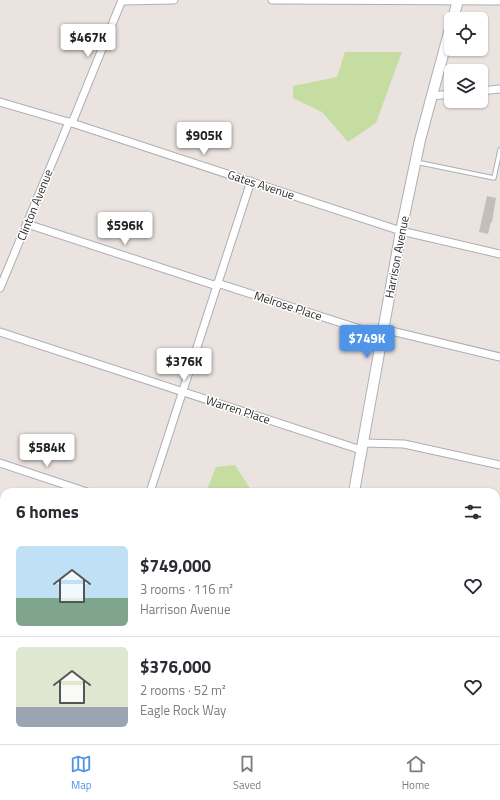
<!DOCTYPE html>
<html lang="en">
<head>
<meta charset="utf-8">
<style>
  :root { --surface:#fff; --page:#f2f2f3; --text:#2b2b33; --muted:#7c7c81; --line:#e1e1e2; --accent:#4e94e9 }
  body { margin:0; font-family:"Titillium Web",sans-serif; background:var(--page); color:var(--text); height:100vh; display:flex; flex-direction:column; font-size:15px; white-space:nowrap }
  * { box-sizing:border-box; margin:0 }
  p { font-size:13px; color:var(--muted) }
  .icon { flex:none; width:22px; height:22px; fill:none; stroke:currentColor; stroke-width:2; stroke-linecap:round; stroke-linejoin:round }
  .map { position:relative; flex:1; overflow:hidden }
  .details { position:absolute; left:0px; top:488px; width:500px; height:256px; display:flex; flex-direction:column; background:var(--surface); border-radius:12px 12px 0 0; box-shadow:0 1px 3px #0004 }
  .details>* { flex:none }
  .buttons { position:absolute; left:444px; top:12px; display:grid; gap:8px }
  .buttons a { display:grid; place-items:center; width:44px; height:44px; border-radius:6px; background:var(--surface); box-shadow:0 1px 3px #0004; font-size:20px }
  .price { position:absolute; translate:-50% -34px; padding:0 9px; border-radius:4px; background:#fff; color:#222; font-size:13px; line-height:26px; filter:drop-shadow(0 1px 2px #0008) }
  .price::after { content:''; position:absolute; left:50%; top:24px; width:12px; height:9px; margin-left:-6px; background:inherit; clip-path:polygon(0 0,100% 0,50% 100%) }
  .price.selected { background:var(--accent); color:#fff }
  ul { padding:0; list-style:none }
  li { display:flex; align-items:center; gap:12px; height:100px; padding:0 16px }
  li+li { border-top:1px solid var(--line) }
  li span { display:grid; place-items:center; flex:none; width:112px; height:80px; border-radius:6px; color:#555 }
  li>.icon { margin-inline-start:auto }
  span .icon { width:48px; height:48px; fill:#fffc; stroke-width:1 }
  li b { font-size:17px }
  h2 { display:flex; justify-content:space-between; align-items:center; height:48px; padding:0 16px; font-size:17px }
  .dock { display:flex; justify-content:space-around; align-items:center; height:56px; border-top:1px solid var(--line); background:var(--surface); font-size:11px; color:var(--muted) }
  .dock a { display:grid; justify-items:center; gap:2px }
  .dock .selected { color:var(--accent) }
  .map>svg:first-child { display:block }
  .green { fill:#c5dda0 }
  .building { fill:#c4beba }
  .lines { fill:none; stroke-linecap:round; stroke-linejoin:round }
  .lane-casing { stroke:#abb0b6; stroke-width:5.5 }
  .street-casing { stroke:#abb0b6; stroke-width:9 }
  .secondary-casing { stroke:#abb0b6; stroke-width:12 }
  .lane { stroke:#fff; stroke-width:3.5 }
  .street { stroke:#fff; stroke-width:7 }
  .secondary { stroke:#fff; stroke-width:10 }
  .labels { text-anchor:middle; stroke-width:3; stroke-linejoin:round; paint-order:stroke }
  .street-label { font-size:12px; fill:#2b2b2b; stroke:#fff }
</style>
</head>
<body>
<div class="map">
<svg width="500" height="744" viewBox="0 0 500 744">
  <rect width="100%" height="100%" fill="#ebe3df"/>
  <!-- green -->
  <g class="green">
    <path d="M345 52H402L376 123 348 142 322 112 293 98V86L337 77Z"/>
    <path d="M235 465 251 490 290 492H206L216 467Z"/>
    <path d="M496 625 500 627V744H388L389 740H496Z"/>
    <path d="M4 626V673L0 671V638Z"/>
  </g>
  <!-- building -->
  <path class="building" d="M487 196 496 198 492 222H491L488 234 479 232Z"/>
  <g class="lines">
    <defs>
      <path id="lane" d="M416 162 494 178 500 150"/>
      <g id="street">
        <path d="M272 0 500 1"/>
        <path d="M122 1 174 0"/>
        <path d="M481 91 500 89"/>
        <path d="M432 96 451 94"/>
        <path d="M0 102 75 124 401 231 500 254"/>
        <path d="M72 123 122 0"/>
        <path d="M27 224 217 286"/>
        <path d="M217 283 382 336"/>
        <path d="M0 288 69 122"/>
        <path d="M383 329 500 357"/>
        <path d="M0 332 361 450"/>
        <path d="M362 443 404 444 500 465"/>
        <path d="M0 463 87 492"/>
        <path d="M150 492 251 181"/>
        <path d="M496 626 500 627"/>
        <path d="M0 679 4 680"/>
        <path d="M65 744 66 740"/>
      </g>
      <g id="secondary">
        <path d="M453 19 458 0"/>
        <path d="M354 492 401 231 420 140 451 25"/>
        <path d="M306 744 307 740"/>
      </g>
    </defs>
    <!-- lane casing -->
    <use href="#lane" class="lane-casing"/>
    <!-- street casing -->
    <use href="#street" class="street-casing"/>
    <!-- secondary casing -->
    <use href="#secondary" class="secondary-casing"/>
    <!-- lane -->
    <use href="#lane" class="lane"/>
    <!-- street -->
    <use href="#street" class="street"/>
    <!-- secondary -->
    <use href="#secondary" class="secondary"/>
  </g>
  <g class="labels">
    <!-- street labels -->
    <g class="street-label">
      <text transform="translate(261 185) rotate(18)" y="4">Gates Avenue</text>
      <text transform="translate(35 205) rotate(-68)" y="4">Clinton Avenue</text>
      <text transform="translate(397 257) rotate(-79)" y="4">Harrison Avenue</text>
      <text transform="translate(288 306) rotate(18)" y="4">Melrose Place</text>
      <text transform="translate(238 410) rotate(18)" y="4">Warren Place</text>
    </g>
  </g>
</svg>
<div class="buttons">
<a><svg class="icon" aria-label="locate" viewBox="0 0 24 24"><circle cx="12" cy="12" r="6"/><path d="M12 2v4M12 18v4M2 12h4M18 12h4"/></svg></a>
<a><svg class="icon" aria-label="layers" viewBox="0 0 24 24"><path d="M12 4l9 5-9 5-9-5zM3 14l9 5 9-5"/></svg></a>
</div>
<b class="price" style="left:88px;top:58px">$467K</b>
<b class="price" style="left:204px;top:156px">$905K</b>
<b class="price" style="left:125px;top:246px">$596K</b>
<b class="price selected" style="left:367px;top:359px">$749K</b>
<b class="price" style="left:184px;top:382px">$376K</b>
<b class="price" style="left:47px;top:468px">$584K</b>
<section class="details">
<h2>6 homes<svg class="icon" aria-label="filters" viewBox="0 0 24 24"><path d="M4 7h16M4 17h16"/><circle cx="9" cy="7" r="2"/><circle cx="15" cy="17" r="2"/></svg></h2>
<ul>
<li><span style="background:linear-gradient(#bfe0f5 65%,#7fa58c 0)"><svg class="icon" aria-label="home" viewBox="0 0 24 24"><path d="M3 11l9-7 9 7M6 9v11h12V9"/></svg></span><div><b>$749,000</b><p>3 rooms · 116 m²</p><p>Harrison Avenue</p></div><svg class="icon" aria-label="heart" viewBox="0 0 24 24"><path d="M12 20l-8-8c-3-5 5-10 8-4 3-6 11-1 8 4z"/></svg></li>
<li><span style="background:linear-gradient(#dfe7d0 75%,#9aa5b1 0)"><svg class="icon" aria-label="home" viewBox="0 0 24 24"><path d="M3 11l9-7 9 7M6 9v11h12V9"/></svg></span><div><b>$376,000</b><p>2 rooms · 52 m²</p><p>Eagle Rock Way</p></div><svg class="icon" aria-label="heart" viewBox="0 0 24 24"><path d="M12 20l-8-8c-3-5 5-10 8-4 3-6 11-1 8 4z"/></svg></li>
</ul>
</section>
</div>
<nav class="dock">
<a class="selected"><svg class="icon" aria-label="map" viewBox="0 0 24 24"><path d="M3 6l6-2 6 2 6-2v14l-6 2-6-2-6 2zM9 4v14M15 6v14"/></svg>Map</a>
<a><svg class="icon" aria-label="saved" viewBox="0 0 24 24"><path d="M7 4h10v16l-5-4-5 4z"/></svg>Saved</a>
<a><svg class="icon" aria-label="home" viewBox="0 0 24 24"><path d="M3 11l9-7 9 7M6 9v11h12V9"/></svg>Home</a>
</nav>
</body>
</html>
